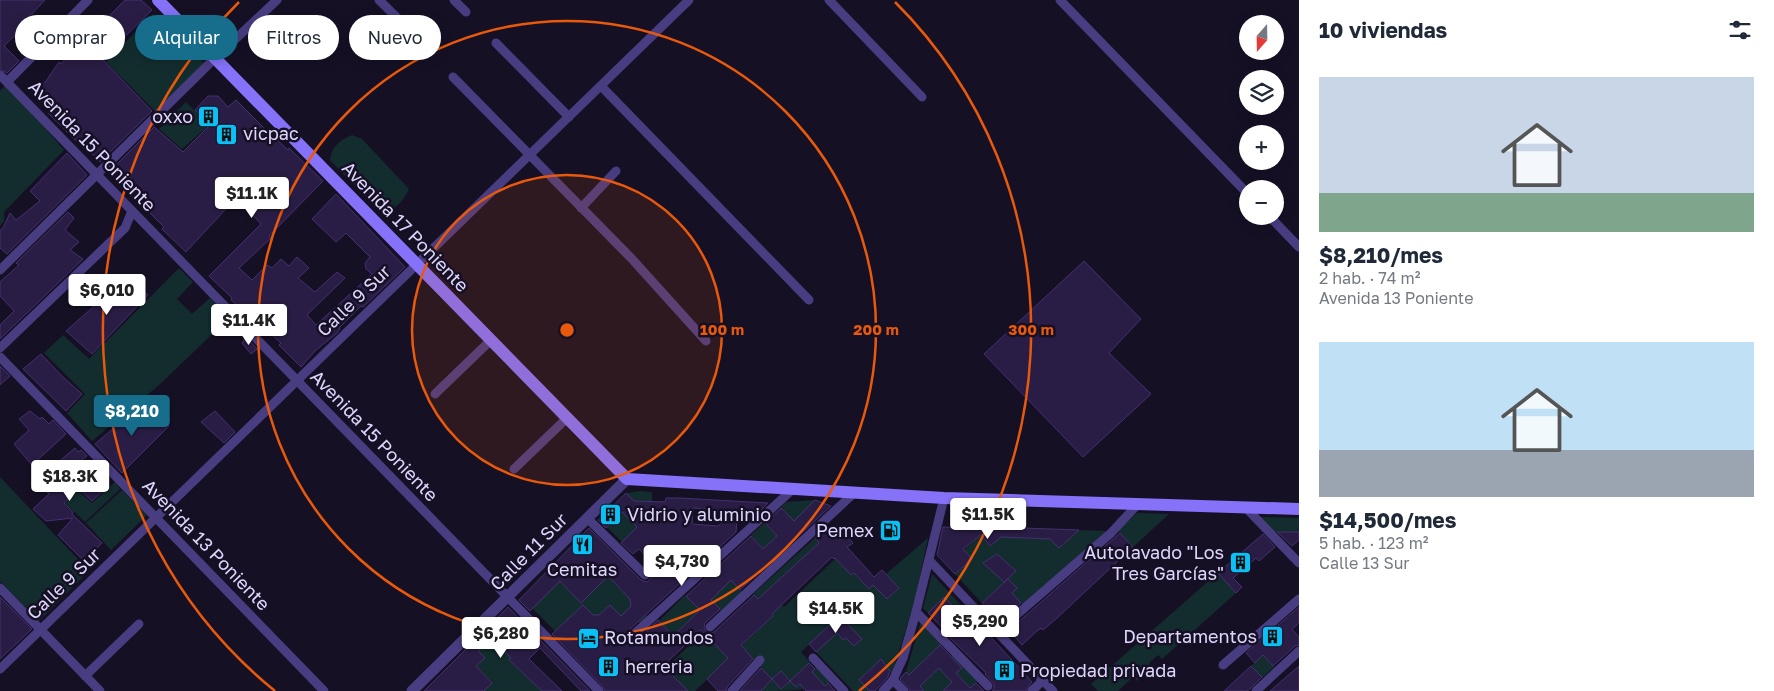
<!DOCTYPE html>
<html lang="es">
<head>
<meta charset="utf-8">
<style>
  :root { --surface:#fff; --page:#f2f2f3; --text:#1f2937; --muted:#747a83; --accent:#166d8c }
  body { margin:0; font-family:"Golos Text",sans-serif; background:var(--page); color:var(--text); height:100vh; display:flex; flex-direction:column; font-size:19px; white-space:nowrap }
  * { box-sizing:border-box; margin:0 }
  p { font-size:16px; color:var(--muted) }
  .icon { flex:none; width:28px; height:28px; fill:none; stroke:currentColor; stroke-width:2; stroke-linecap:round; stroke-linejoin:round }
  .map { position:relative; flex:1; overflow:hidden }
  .drawer { display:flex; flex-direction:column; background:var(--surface); width:475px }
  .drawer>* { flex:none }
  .hud { position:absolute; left:15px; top:15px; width:475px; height:45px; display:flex; gap:10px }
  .needle { width:32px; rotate:200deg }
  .tools { position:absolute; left:1239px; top:15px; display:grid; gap:10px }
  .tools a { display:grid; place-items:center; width:45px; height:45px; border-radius:50%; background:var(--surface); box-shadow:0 2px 12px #0003; font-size:25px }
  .price { position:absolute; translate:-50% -42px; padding:0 11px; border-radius:5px; background:#fff; color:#222; font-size:16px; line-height:32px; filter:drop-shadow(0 1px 2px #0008) }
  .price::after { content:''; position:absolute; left:50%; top:30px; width:15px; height:11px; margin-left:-8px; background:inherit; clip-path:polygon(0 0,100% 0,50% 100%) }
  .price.active { background:var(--accent); color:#fff }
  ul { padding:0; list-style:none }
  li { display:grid; align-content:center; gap:10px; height:265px; padding:0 20px }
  li span { display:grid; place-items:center; height:155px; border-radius:0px; color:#555 }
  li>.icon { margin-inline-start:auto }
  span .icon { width:90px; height:90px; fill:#fffc; stroke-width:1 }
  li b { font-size:21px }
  h2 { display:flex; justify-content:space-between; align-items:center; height:60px; padding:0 20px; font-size:21px }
  .pill { padding:0 18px; border-radius:22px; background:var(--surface); box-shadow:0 2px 12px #0003; font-size:18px; line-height:45px }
  .pill.active { background:var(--accent); color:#fff }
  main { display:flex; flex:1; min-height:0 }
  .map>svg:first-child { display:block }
  .green { fill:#132d2f; fill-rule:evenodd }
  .building { fill:#2a1d45; stroke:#453070; fill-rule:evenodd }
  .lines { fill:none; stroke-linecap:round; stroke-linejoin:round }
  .minor { stroke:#493d82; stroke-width:9 }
  .tertiary { stroke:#493d82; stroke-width:11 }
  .secondary { stroke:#8672f9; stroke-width:12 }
  .ring { fill:none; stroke:#e8590c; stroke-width:2.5 }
  .labels { text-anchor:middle; stroke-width:5; stroke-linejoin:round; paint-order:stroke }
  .poi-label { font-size:18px; fill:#e0d6fd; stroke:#161025; text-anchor:start }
  .street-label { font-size:18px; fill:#e0d6fd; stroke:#161025 }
  .centre { fill:#e8590c; stroke:#161025; stroke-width:2.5 }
  .ring-label { font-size:15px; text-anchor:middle; font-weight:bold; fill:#e8590c; stroke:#161025; stroke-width:5; stroke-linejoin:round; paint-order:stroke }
</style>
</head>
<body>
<main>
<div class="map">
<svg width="1299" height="691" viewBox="0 0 1299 691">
  <rect width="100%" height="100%" fill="#161025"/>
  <!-- green -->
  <g class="green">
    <path d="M153 14 205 64 156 112 106 62Z"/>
    <path d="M7 84 64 150 4 212V221L0 226V91Z"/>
    <path d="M186 102 209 125 182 149 159 129Z"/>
    <path d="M352 135 362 139 409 189C404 200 396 209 384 213L379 211 330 160C332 146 340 140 352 135Z"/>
    <path d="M179 268 193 282 177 299 192 314 210 298 229 318 159 385 92 441 67 413 85 394 44 353 63 335 89 359Z"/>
    <path d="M0 477 89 571 39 621 0 581Z"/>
    <path d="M115 482 120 489 85 522 65 503 78 491 92 503Z"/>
    <path d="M122 490 147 515 111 550 86 523Z"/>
    <path d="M641 491 652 492V501H641L640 507 626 493Z"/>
    <path d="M815 500 794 521 781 507 786 502Z"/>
    <path d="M622 512 637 527 622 542 607 527Z"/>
    <path d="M1137 513 1169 514 1133 547 1118 531Z"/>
    <path d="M1260 517 1299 518V532H1275Z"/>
    <path d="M764 523 777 536 763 549 751 535Z"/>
    <path d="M1011 529 1020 538 1050 539 1059 548 1079 530 1106 531 1023 605 1011 594 1017 588 1011 582 1001 591 998 588 982 603 955 574 972 559 964 550 981 535 990 546ZM997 554 1016 571 1004 582 983 563Z"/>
    <path d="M815 538 819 543 761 602 753 594Z"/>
    <path d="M928 538 915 600 892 674 881 660 859 680 870 691H853L816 652 837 633 843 640 846 638 854 646 861 639 840 616 801 652 810 662 790 681 797 687 816 668 830 682C815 691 780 691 761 691L772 679 741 646 773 616 769 611 779 602 784 607 847 548 854 555 843 564 851 575 856 571 858 574 856 576 859 579 863 576 887 599 899 588 886 574ZM781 671 790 681 782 689 772 679Z"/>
    <path d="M595 563 648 617 641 624 627 610 621 616 610 605 596 618 583 605 555 631 532 608 560 581 574 596Z"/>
    <path d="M1218 573 1236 593 1162 659 1158 655 1149 663 1152 667 1137 681 1133 677 1118 691H1098L1091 684Z"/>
    <path d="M932 574 961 605 956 609 928 613 923 608Z"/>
    <path d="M731 580 742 592 721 611 711 600Z"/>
    <path d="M685 595 700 610 673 636 659 621Z"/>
    <path d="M921 621 943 643 935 650 931 676 954 654 979 680 971 687 970 686 965 691H960L967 684 959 676 946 691H924L906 672Z"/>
    <path d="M484 631 511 658 509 660 542 691H484L492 682 476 666 485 658 478 651 481 648 473 641Z"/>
    <path d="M703 632 729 658 695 691H688L666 668Z"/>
    <path d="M1263 655 1274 667 1262 678 1251 666Z"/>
  </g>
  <!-- building -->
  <g class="building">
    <path d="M0 0H45L28 18 30 21 4 46 19 61 7 73 0 69Z"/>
    <path d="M125 0H141L152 10 102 59 152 111 100 162 87 148 74 139 48 113 51 110 32 94 46 81 59 62 61 64 77 46 78 47Z"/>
    <path d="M208 96H218L228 107 236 100 264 128 288 150 289 148 323 181 269 236 271 238 239 268 252 280 267 265 272 268 281 259 289 266 297 257 309 268 298 278 315 292 337 272 345 278 307 315 316 325 372 274 366 269 365 263 370 257 346 233 336 242 312 219 336 194 405 267 363 307 361 306 339 328 340 329 336 334 316 350 301 367 279 345 281 343 231 300 232 298 209 276 261 224 236 198 186 252 162 229 164 227 109 172 154 127 183 152 210 125 195 110Z"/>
    <path d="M67 153 87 175 7 254 0 248V231L4 226 10 213 16 220 40 201 30 191Z"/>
    <path d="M68 212 74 218 65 230 79 242 70 250 83 259 0 339V325L14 311 0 296V282L19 265 16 263Z"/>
    <path d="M1084 261 1141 319 1109 353 1151 394 1083 457 984 354Z"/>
    <path d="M126 278 148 295 92 354 66 331Z"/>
    <path d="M246 337 257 349 251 354 242 343Z"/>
    <path d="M41 354 63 377 82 394 66 411 23 369Z"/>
    <path d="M0 366 10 376 0 385Z"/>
    <path d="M143 403 169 426 122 473 95 444Z"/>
    <path d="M30 411 40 419 42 417 49 424 53 420 66 434 32 465 14 444 29 430 19 419Z"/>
    <path d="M215 411 235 432 224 443 201 422Z"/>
    <path d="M75 448 78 452 81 450 87 456 74 466 90 480 107 487 92 501 78 488 64 503 73 512 72 514 102 543 84 561 58 535 73 518 46 521 33 509 49 494 43 488 47 482 42 476Z"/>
    <path d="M626 493 634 501 665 502 666 498H679L768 503 759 512 738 511 736 532 628 631 626 637 630 642 636 641 658 620 673 636 700 610 686 596 751 536 763 549 777 536 765 523 781 508 794 521 815 500 831 506 740 590 731 580 711 600 720 609 705 623 704 628 706 632 711 633 714 632 754 595 758 599 819 543 815 538 827 526 840 540 846 535 853 543 847 547 874 577 882 570 899 588 887 599 873 585 869 589 854 573 851 575 835 558 834 559 832 557 772 614 773 616 741 645 753 659 727 687 726 691H718L707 679 728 658 701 630 663 666 688 691H605L603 687 552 634 583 605 593 615H599L610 605 621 616 631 606 630 599 608 576 581 603 560 581 530 611 519 600 589 528 641 580 647 582 659 570 639 549 633 554 621 543 637 527 622 512 606 528 598 520ZM693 508 734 511 718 526 692 524Z"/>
    <path d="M970 518H980V528L1023 529V528L1079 530 1059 548 1050 539 1001 537 990 546 981 535 963 549 972 559 955 574 937 555 943 527 970 528Z"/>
    <path d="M1277 532H1299V540L1292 546Z"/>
    <path d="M1120 533 1133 547 1057 618 1043 630 1042 628 1038 630 1022 645 1009 630Z"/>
    <path d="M1263 534 1275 547 1259 561 1256 558 1233 578 1242 587 1236 593 1218 573Z"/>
    <path d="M997 554 1016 571 1004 582 983 563Z"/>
    <path d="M1008 579 1017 588 1012 593 1021 603 999 622 982 603Z"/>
    <path d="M0 597 32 629 0 659Z"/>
    <path d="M944 597 956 609 961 605 1024 673 1032 682 1026 691H992L994 688V684L985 674 986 673 949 637 950 636 928 613Z"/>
    <path d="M508 607 590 691H581L540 648 529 659 562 691H542L509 660 511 658 491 638 478 651 485 658 476 666 492 683 484 691H424Z"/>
    <path d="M1299 607V623L1292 629 1299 637V645L1295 646 1273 666 1263 655 1255 663 1246 653Z"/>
    <path d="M840 616 862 639 854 646 846 638 843 640 837 633 816 652 809 644Z"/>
    <path d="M940 645 962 668 956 673 970 688 976 683 984 691H943L952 682 939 668 920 686 924 691H910L908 687 900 679 902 676 906 672 909 675Z"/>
    <path d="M881 659 890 671 888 677 875 691H870L859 680Z"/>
    <path d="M809 663 815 669 812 672 825 686 828 683 835 691H806L800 684 796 687 790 681Z"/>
    <path d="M1251 666 1262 677 1251 688 1247 691H1224Z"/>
    <path d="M1299 666V691H1270Z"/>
    <path d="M761 668 772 679 761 691H740Z"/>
    <path d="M781 671 790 681 781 689 772 679Z"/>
  </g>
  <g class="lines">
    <!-- minor -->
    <g class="minor">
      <path d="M379 0 419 39"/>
      <path d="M454 0 466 12"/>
      <path d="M829 0 922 97"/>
      <path d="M1060 0 1248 194"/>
      <path d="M496 43 569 117"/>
      <path d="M0 75 599 691"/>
      <path d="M453 77 632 259 706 341"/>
      <path d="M7 82 88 0"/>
      <path d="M601 86 809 300"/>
      <path d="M581 208 616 171"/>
      <path d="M1269 216 1299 247"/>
      <path d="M0 270 211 62 277 0"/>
      <path d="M0 348 125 228 132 211"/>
      <path d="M0 357 324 691"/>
      <path d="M435 394 491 340"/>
      <path d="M514 469 567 418"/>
      <path d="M1246 508 1299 563"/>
      <path d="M588 519 645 575"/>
      <path d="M929 560 1053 691"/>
      <path d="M0 588 100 691"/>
      <path d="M916 612 988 686"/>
      <path d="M710 627 854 493"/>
      <path d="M998 631 1111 533 1138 504"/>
      <path d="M632 636 793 489"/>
      <path d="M813 658 844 691"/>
      <path d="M1223 665 1299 599"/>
      <path d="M0 669 689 0"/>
      <path d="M85 676 139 624"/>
      <path d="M893 680 904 691"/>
      <path d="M732 691 760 660"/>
      <path d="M883 691 893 680 903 658 916 612 944 498"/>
      <path d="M1032 691 1043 680"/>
      <path d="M1256 691 1299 651"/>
    </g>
    <!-- tertiary -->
    <path class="tertiary" d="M412 691 627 479"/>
    <!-- secondary -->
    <path class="secondary" d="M158 0 627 479 944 498 1299 509"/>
  </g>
  <!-- distance rings -->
  <circle cx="567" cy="330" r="155" fill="#e8590c" fill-opacity=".12"/>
  <g class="ring">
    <circle cx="567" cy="330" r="155"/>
    <circle cx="567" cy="330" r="309"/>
    <path d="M275 691A464 464 0 0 1 239 2M895 2A464 464 0 0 1 859 691"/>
  </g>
  <!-- icons -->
  <defs>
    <symbol id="building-square" viewBox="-11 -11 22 22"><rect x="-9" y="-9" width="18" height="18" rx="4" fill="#0bc0f4" stroke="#161025"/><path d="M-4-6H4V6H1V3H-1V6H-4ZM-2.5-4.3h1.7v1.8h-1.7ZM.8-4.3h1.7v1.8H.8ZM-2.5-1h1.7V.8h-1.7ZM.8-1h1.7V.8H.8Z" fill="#111"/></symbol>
    <symbol id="fuel-square" viewBox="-11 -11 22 22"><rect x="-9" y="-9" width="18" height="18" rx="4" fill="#0bc0f4" stroke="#161025"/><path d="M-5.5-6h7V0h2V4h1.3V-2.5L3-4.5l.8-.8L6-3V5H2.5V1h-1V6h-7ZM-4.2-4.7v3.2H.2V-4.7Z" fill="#111"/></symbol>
    <symbol id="restaurant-square" viewBox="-11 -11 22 22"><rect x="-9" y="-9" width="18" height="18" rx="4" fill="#0bc0f4" stroke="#161025"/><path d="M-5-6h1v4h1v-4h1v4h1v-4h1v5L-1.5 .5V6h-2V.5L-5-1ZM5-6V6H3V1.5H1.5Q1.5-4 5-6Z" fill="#111"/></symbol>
    <symbol id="hotel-square" viewBox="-11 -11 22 22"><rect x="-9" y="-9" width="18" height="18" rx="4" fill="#0bc0f4" stroke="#161025"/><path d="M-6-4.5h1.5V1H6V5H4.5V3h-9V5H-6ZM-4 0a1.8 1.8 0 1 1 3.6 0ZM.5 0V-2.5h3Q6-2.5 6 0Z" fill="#111"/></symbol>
  </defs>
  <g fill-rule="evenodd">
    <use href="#building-square" x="196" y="104" width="25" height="25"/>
    <use href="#building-square" x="214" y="122" width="25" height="25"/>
    <use href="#building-square" x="598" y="502" width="25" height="25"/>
    <use href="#fuel-square" x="878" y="518" width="25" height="25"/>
    <use href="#restaurant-square" x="570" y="532" width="25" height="25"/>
    <use href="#building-square" x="1228" y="550" width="25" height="25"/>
    <use href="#building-square" x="1260" y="624" width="25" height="25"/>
    <use href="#hotel-square" x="576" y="626" width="25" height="25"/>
    <use href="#building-square" x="596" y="654" width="25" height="25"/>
    <use href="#building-square" x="992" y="658" width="25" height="25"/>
  </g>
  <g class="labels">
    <!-- poi labels -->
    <g class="poi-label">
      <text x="193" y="123" text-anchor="end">oxxo</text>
      <text x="243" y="140">vicpac</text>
      <text x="627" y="521">Vidrio y aluminio</text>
      <text x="874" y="537" text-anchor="end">Pemex</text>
      <text x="1224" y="559" text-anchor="end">Autolavado "Los<tspan x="1224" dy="21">Tres Garcías"</tspan></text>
      <text x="582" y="576" text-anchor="middle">Cemitas</text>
      <text x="1257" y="643" text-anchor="end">Departamentos</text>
      <text x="604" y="644">Rotamundos</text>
      <text x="625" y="673">herreria</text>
      <text x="1020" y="677">Propiedad privada</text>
    </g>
    <!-- street labels -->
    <g class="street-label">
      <text transform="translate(92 146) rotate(46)" y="6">Avenida 15 Poniente</text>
      <text transform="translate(405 227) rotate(46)" y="6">Avenida 17 Poniente</text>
      <text transform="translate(354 301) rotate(-44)" y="6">Calle 9 Sur</text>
      <text transform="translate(374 436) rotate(46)" y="6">Avenida 15 Poniente</text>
      <text transform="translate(206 545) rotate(46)" y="6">Avenida 13 Poniente</text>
      <text transform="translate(529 552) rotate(-45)" y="6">Calle 11 Sur</text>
      <text transform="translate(64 584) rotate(-44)" y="6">Calle 9 Sur</text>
    </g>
  </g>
  <circle cx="567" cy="330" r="8" class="centre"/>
  <g class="ring-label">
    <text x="722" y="335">100 m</text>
    <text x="876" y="335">200 m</text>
    <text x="1031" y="335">300 m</text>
  </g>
</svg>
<div class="tools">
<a><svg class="needle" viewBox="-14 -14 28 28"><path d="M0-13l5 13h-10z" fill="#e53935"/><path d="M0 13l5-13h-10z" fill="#747a83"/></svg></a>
<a><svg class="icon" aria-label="layers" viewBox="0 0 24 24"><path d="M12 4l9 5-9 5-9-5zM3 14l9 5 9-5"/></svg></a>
<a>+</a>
<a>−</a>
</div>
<b class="price" style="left:252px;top:219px">$11.1K</b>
<b class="price" style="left:107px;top:316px">$6,010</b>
<b class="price" style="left:249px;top:346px">$11.4K</b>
<b class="price active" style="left:132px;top:437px">$8,210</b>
<b class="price" style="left:70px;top:502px">$18.3K</b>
<b class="price" style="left:988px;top:540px">$11.5K</b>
<b class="price" style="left:682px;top:587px">$4,730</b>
<b class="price" style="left:836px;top:634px">$14.5K</b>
<b class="price" style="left:980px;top:647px">$5,290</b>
<b class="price" style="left:501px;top:659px">$6,280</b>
<div class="hud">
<a class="pill">Comprar</a>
<a class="pill active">Alquilar</a>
<a class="pill">Filtros</a>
<a class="pill">Nuevo</a>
</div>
</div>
<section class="drawer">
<h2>10 viviendas<svg class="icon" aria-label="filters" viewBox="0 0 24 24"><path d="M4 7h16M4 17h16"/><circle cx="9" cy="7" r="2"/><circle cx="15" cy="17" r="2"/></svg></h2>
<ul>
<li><span style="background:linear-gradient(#c9d6e8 75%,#7fa58c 0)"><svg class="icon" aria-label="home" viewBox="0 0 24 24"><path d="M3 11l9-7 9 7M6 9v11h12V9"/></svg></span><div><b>$8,210/mes</b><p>2 hab. · 74 m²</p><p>Avenida 13 Poniente</p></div></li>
<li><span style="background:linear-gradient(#bfe0f5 70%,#9aa5b1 0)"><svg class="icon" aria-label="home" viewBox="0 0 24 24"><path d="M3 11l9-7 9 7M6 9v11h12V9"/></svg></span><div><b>$14,500/mes</b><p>5 hab. · 123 m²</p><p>Calle 13 Sur</p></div></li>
</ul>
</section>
</main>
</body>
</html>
